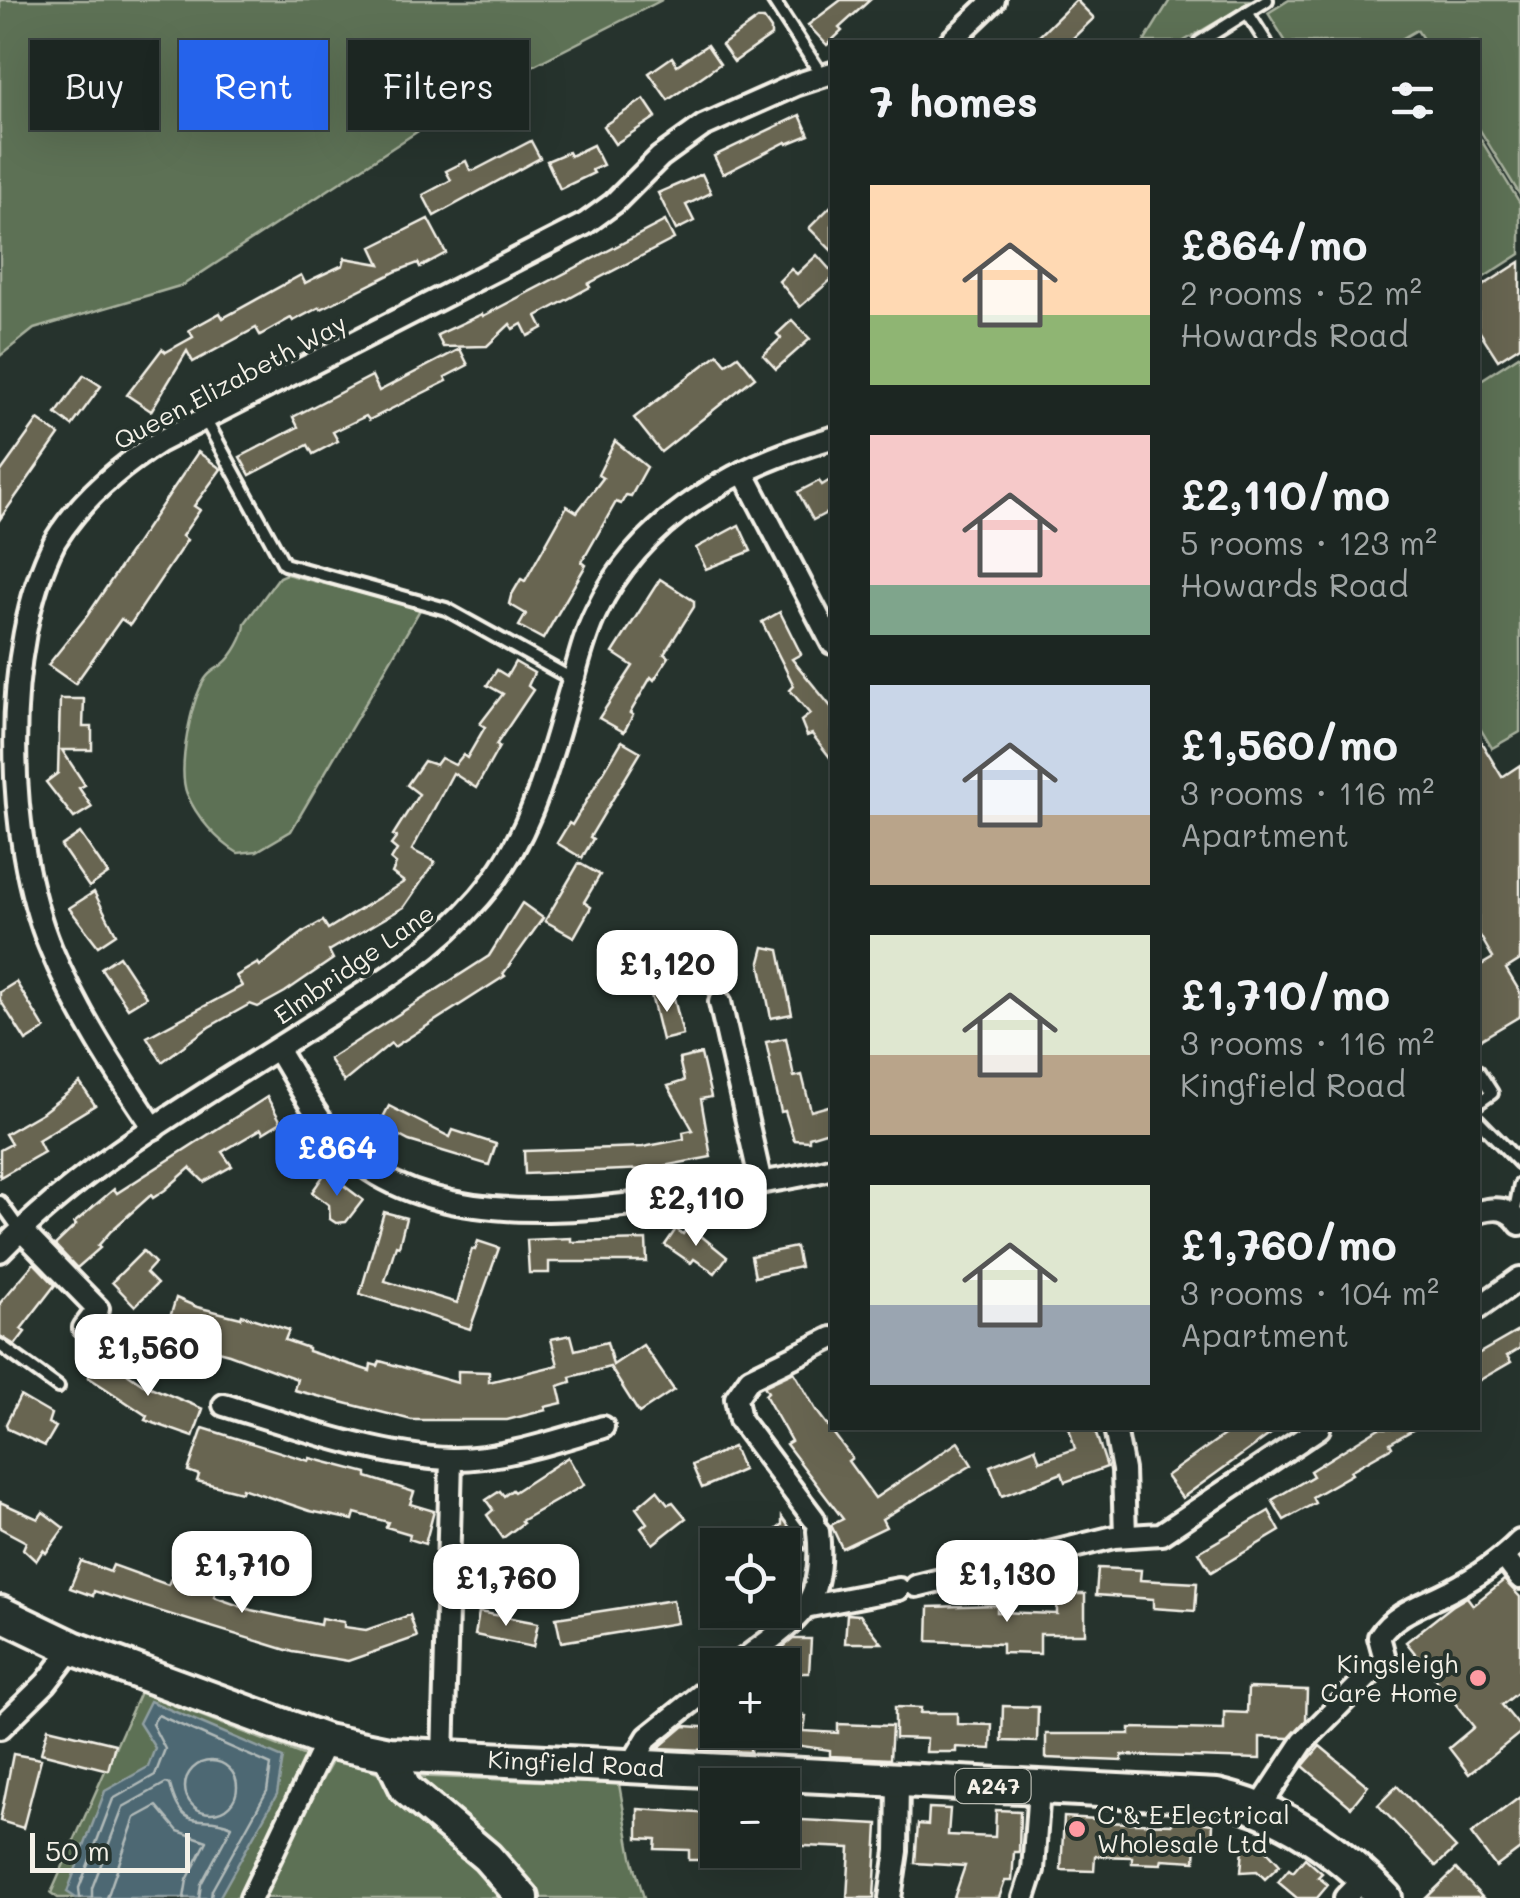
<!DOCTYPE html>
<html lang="en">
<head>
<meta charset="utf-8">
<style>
  :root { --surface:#1c2622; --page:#252e2a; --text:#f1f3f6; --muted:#a0a5a5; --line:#3a4340; --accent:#2563eb }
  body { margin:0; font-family:Mali,sans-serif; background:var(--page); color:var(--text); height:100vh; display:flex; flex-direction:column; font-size:38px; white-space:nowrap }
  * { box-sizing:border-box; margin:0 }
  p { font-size:32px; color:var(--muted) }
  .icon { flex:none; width:55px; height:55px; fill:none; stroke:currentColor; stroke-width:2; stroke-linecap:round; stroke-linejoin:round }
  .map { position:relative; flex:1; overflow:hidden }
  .sheet { position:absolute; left:830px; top:40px; width:650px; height:1390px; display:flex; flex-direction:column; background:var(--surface); border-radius:0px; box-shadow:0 10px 40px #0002,0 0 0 2px var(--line) }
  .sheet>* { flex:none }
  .banner { position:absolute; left:30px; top:40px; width:650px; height:90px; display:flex; gap:20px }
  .tools { position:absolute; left:700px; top:1528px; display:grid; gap:20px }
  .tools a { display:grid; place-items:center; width:100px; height:100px; border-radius:0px; background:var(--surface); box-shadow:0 10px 40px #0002,0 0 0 2px var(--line); font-size:50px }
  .scale { position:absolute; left:30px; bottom:25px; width:160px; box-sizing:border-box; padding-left:10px; border:5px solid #f4f1e8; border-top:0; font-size:28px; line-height:35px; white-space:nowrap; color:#f4f1e8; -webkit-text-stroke:8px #26332d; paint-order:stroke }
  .price { position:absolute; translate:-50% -85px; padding:0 22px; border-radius:20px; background:#fff; color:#222; font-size:32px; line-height:65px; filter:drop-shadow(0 2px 5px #0008) }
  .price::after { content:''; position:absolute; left:50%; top:60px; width:30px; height:22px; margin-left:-15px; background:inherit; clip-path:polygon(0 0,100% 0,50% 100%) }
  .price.on { background:var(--accent); color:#fff }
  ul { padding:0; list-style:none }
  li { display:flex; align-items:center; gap:30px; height:250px; padding:0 40px }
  li span { display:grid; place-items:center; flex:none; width:280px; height:200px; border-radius:0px; color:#555 }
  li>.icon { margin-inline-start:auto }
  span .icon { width:120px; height:120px; fill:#fffc; stroke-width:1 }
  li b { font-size:42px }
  h2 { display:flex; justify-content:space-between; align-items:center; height:120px; padding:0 40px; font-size:42px }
  .pill { padding:0 35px; border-radius:0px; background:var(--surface); box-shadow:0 10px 40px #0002,0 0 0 2px var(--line); font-size:35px; line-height:90px }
  .pill.on { background:var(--accent); color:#fff }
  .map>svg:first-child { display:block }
  .green { fill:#5d7154; stroke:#a8b19e; stroke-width:2.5 }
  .water { fill:#4d6873; stroke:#909fa2; stroke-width:2.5 }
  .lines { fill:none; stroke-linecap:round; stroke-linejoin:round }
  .shore { stroke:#b1bab9; stroke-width:2.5 }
  .building { fill:#686551; stroke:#f4f1e8; stroke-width:2.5 }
  .lane-casing { stroke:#f4f1e8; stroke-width:18 }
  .street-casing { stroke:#f4f1e8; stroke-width:28 }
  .secondary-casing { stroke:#f4f1e8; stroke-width:38 }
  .primary-casing { stroke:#f4f1e8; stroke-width:40 }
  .lane { stroke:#26332d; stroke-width:10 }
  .street { stroke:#26332d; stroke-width:20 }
  .secondary { stroke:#26332d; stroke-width:30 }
  .primary { stroke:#26332d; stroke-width:32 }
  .poi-dot { fill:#ff9aa2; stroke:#26332d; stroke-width:4 }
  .labels { text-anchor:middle; stroke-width:8; stroke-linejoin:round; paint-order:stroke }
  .shield { fill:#26332d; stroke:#b6b8b0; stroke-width:2.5 }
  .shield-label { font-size:22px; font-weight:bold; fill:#f4f1e8 }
  .street-label { font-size:25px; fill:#f4f1e8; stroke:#26332d }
  .poi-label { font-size:25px; fill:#f4f1e8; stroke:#26332d; text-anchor:end }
</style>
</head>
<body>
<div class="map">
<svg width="1520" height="1898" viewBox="0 0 1520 1898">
  <rect width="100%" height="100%" fill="#26332d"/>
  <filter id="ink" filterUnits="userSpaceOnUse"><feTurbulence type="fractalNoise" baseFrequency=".01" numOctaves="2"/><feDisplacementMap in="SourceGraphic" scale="20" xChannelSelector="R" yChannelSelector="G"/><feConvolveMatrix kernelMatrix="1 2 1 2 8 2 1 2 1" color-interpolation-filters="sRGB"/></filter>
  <g filter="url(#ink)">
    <!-- green -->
    <g class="green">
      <path d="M0 0H662L464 101 183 285 34 329 0 356Z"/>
      <path d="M1170 0H1254L1182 42H1144Z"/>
      <path d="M1289 0H1520V195L1478 127V42H1425L1417 30 1396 42H1286L1268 13Z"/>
      <path d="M1478 135 1520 203V254L1478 281Z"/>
      <path d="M1520 355V732L1492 748 1478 725V382Z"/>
      <path d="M286 574 421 608 291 831 257 851 238 853C217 841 196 816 187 794 177 769 191 701 205 679 211 670 216 670 223 664 233 656 245 636 245 623L279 577Z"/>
      <path d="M140 1692 308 1757 238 1898H58L51 1893Z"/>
      <path d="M336 1755 384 1775 619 1784 632 1857 644 1898H265L288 1840Z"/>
    </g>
    <!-- water -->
    <path class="water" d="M150 1701 283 1758 277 1794 219 1898H76L67 1892 105 1791 148 1767 155 1748 139 1723Z"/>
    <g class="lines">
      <!-- shore -->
      <g class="shore">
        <circle cx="211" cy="1787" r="26"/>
        <path d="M80 1898 79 1888 113 1799 155 1775 165 1749 152 1724 158 1715 271 1765 267 1791 212 1890 211 1898"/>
        <path d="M92 1898V1888L123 1807 166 1783 170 1785C184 1837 200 1811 232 1826L201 1884 199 1898"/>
        <path d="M107 1898 135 1818 157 1806 178 1831 207 1841 187 1880 184 1898"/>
      </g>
    </g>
    <!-- building -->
    <g class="building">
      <path d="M841 0H870L839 28 842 31 827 45 808 25Z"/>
      <path d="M1076 0 1094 18 1069 42H1033Z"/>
      <path d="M758 19H764L771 29V36L734 62 722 45Z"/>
      <path d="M707 45 720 64 668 100 649 73 672 57 677 65Z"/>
      <path d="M644 99 656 117 615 144 603 126Z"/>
      <path d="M800 115 809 135 787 144 786 142 723 174 714 156Z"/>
      <path d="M531 141 540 158 434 216 423 195 451 180 446 171 466 161 470 170H475Z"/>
      <path d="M593 145 603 165 592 170 594 173 560 189 547 161 568 152 570 156Z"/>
      <path d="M702 174 711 193 686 205 694 221 676 230 658 193Z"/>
      <path d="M832 205V251L809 228Z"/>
      <path d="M428 219 446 253 420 267 418 263 397 271 321 309 320 307 293 321 291 318 260 335 256 328 193 362 187 351 151 411 127 395 162 349 166 352 193 337 189 330 220 313 223 318 301 275 305 283 315 278 343 265 345 258 380 264 372 247Z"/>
      <path d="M665 221 674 239 588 284 590 287 537 316 543 328 528 336 522 324 513 329 510 324 487 346 443 347 437 335 482 314 483 316Z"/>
      <path d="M817 255 832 272V279L800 307 779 281 791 269 797 274Z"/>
      <path d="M1520 262V346L1498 360 1478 329V289Z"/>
      <path d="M792 320 810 339 776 369 763 355 781 338 777 334Z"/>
      <path d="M460 349 468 365 445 377 447 381 369 420 366 416 333 432 338 441 313 454 308 445 250 475 240 457 298 427 293 417 372 376 379 391Z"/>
      <path d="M718 354 726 364 738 356 755 377 661 452 634 418Z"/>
      <path d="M84 375 101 386 72 426 56 414Z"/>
      <path d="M38 420 59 435 0 519V473Z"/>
      <path d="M615 441 647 467 631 496 626 495 621 504 616 502 582 562 586 565 543 639 519 626 526 614 509 604 511 596 521 579 525 581 567 506 577 512 603 478 598 475Z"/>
      <path d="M198 452 221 469 194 506 200 510 182 536 187 540 130 625 121 619 75 684 48 665 87 616Z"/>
      <path d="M832 479V510L813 520 798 492 819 481 822 485Z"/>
      <path d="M739 525 751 551 706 569 696 548Z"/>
      <path d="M660 579 694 601V607L664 654 669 657 654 680 651 677 630 713 633 715 624 732 599 718 633 666 613 653Z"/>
      <path d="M780 612 801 654 792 659 832 708V760L812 734 807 736 801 721 810 714 790 690 794 686 762 622Z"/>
      <path d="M515 662 534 673 528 686 533 690 496 745 499 747 476 788 453 773 412 850 435 862 404 907 329 951 333 959 285 992 258 1007 250 1004 209 1027 162 1062 147 1037 242 986 236 976 258 963 260 966 305 931 323 921 328 929 404 882 392 873 396 864 391 860 397 850 391 845 397 837 393 835 419 794 407 785 424 761 436 765 441 758 455 765 463 755 467 758 485 727 480 724 503 694 487 685 497 670 507 676Z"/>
      <path d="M60 699H84L83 727H92V750H62L85 785 79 788 92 807 74 818 46 782 58 773Z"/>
      <path d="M1478 737 1502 777 1520 765V960L1506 969 1520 992V1016L1478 1041V967L1493 958 1478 932Z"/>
      <path d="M622 741 641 752 590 837 593 839 582 858 557 843 569 823 572 825Z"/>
      <path d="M80 833 108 874 89 887 61 846Z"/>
      <path d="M579 863 600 875 584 902 591 907 574 937 545 921Z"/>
      <path d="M94 892 116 934 98 946 69 908Z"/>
      <path d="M522 903 543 918 503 974 505 976 394 1047 391 1043 344 1082 329 1059 489 956Z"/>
      <path d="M735 945 740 967 693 978 687 957Z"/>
      <path d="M764 947 779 950 792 1014 771 1018 760 962Z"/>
      <path d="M119 956 146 997 128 1008 101 968Z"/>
      <path d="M16 982 45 1029 26 1041 0 1000V992Z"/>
      <path d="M672 990 683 1035 662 1040 651 995Z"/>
      <path d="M786 1038 794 1077 802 1075 811 1111 832 1105V1130L809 1137V1141L794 1140 785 1111 781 1112 766 1042Z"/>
      <path d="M701 1054 711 1097 701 1099 711 1157 648 1169 525 1174 524 1151 643 1147 684 1139 683 1132 693 1130 668 1086 684 1081 679 1059Z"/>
      <path d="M80 1083 95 1105 38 1140 44 1152 0 1177V1150L11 1144 5 1134 43 1112Z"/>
      <path d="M267 1097 281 1122 263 1133 261 1129 222 1152 232 1166 204 1182 190 1168 165 1190 153 1198 151 1195 111 1231 98 1246 100 1248 77 1268 55 1245 76 1225 74 1223 114 1189 117 1193Z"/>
      <path d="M389 1106 450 1137 453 1130 496 1144 489 1165 409 1141 379 1125Z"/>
      <path d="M326 1172 363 1200 346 1222 336 1223 330 1219 329 1205 312 1192Z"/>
      <path d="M384 1212 406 1218 399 1246 396 1245 385 1281 457 1303 472 1249 475 1250 478 1241 499 1248 470 1329 360 1294Z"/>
      <path d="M689 1226 727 1257 715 1273 694 1259 691 1263 665 1245 676 1229 683 1234Z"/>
      <path d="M571 1238V1242L646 1240 647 1262H549V1273H529L527 1240Z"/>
      <path d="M796 1247 800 1267 755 1277 751 1256Z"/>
      <path d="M143 1251 155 1263 146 1273 157 1284 135 1306 112 1282Z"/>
      <path d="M34 1263 55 1285 21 1329 25 1332 15 1345 0 1336V1303Z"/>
      <path d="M176 1298 197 1307 241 1318 242 1315 289 1330 285 1340 308 1348V1351L370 1371 371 1364 378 1366 380 1361 458 1383V1371L489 1372V1382L558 1365 551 1339 571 1335 575 1350 607 1342 613 1365 643 1345 674 1390 639 1413 610 1367 570 1377 571 1382 558 1386 562 1403 545 1407 546 1410 507 1420H412L294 1390 297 1379 229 1354 164 1337Z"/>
      <path d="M1520 1330V1348L1507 1356 1511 1362 1478 1381V1354Z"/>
      <path d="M102 1356 143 1384 203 1409 193 1437 145 1420 147 1416 88 1377Z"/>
      <path d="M794 1372 816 1410 852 1458 848 1461 875 1498 958 1442 972 1465 882 1519 886 1527 842 1548 831 1525 843 1519 786 1444 791 1441 765 1395 768 1392 764 1386Z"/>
      <path d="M20 1396 51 1414 48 1423 56 1427 45 1446 8 1429 6 1424Z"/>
      <path d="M203 1428 309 1461 310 1458 367 1473V1477L414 1492 410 1504 434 1511 425 1544 409 1539 410 1534 386 1527 388 1522 355 1513 353 1520 310 1511 242 1488 241 1492 197 1481 199 1475 188 1471Z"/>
      <path d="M1069 1428H1094L1107 1467 1065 1482 1062 1473 1002 1496 990 1466 1035 1448 1040 1461 1075 1449Z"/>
      <path d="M1234 1428H1279L1182 1498 1166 1476Z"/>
      <path d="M1379 1428H1416L1390 1443 1392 1447 1350 1471 1352 1474 1312 1497 1315 1503 1284 1520 1272 1500 1313 1476 1310 1471Z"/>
      <path d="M733 1447 743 1470 702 1488 692 1465Z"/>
      <path d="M568 1457 584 1485 521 1521 523 1523 503 1538 487 1515 493 1510 486 1500 500 1491 504 1496 512 1490 514 1492Z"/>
      <path d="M657 1490 668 1504 673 1502 686 1518 653 1544 641 1528 647 1523 636 1508Z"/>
      <path d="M0 1502 38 1519 43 1512 64 1528 46 1553 43 1550 36 1561 23 1549 26 1542 0 1528Z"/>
      <path d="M1269 1511 1280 1531 1211 1572 1199 1552Z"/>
      <path d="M782 1517 805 1549 782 1568V1545H758L782 1525Z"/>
      <path d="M81 1561 110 1572 113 1565 168 1585 172 1576 216 1590 214 1597 251 1610 320 1625 321 1618 344 1622V1627L366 1630 410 1615 417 1637 348 1661 293 1652 94 1591 93 1596 70 1588Z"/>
      <path d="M1098 1568 1141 1570 1140 1580 1197 1583 1195 1611 1153 1608V1599L1096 1595Z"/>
      <path d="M1504 1580 1520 1597V1691L1502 1705 1520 1727V1733L1469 1774 1449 1748 1474 1727 1406 1642 1452 1606 1467 1597 1473 1605Z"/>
      <path d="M1057 1594H1085V1634H1040V1654L1002 1653V1644L928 1641 929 1607 997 1605V1612L1057 1614Z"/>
      <path d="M673 1600 677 1623 561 1642 556 1618Z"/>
      <path d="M479 1612 538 1623 533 1647 475 1635Z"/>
      <path d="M847 1614 860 1615 882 1643H845Z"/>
      <path d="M793 1639H811L809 1673H782V1648Z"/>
      <path d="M1248 1688 1307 1690 1306 1720 1289 1738 1260 1737V1759L1122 1755V1761L1046 1758V1734H1130V1728L1224 1730V1712L1247 1713Z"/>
      <path d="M1003 1706 1038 1707 1037 1742 1002 1741Z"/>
      <path d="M895 1707 921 1708 920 1713H957V1724L992 1725 991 1749 956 1747V1752H926L927 1739 895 1738Z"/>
      <path d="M782 1713 806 1716 804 1731 838 1733V1724L892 1726 890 1759 830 1756V1750L781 1743Z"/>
      <path d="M684 1726 751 1730 750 1752 658 1748Z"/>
      <path d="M48 1728 115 1744 108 1770 41 1753Z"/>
      <path d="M1320 1746 1368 1786 1351 1807 1303 1766Z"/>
      <path d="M13 1754 41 1759 23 1828 0 1821Z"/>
      <path d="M1397 1786 1456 1848 1436 1866 1378 1805Z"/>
      <path d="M1520 1797V1849L1496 1867 1471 1834Z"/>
      <path d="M929 1808 950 1809 948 1835 995 1837 996 1810 1020 1811 1019 1852H1014L1012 1881H1005L999 1898H954L965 1866 915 1863 918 1824 928 1825Z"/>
      <path d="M638 1809 713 1814V1825L718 1826 717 1860H689V1850L655 1849 656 1839 638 1838Z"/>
      <path d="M1173 1815 1204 1817V1823L1213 1824 1212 1842H1196L1195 1861 1162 1859 1161 1864 1132 1863V1857L1095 1856 1094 1871 1061 1870 1064 1817 1097 1819V1822L1172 1824Z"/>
      <path d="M782 1819 878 1824 874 1898H847L850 1848 782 1845Z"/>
      <path d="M1255 1837 1280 1865 1265 1879 1257 1871 1241 1872 1243 1849Z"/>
      <path d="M1305 1858 1322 1873 1318 1877 1328 1885 1317 1898H1297L1278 1882 1289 1869 1293 1872Z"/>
      <path d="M1456 1869 1483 1898H1426Z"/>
    </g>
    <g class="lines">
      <defs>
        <g id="lane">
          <path d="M773 0 821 74"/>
          <path d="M1247 12 1266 42"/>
          <path d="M1200 42 1267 0"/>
          <path d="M205 419 284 564 446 609 572 679"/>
          <path d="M1478 1071 1492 1093 1478 1103"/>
          <path d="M1478 1120 1520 1163"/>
          <path d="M0 1202 20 1230"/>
          <path d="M1514 1215 1520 1185"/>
          <path d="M0 1345 58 1387"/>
        </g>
        <g id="street">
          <path d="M950 42 994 0"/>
          <path d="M743 472 832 643"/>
          <path d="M720 1002 761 1183"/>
          <path d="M277 1049C302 1089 324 1136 363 1165 459 1236 633 1207 743 1186 772 1180 803 1177 832 1168"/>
          <path d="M154 1128C116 1072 77 1012 51 949 5 839 0 647 55 541 81 499 118 468 159 442L585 224 614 203 660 157 703 126 795 85 832 73"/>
          <path d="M1478 1212C1496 1207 1509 1207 1520 1224"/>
          <path d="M21 1230 98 1309 84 1328"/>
          <path d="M0 1251C91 1158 204 1096 312 1026 372 988 433 952 480 897 535 833 550 755 574 677 580 655 586 632 596 612 640 519 737 465 832 438"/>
          <path d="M1478 1308 1520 1278"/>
          <path d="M224 1405C290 1425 383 1458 451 1459 500 1460 556 1441 603 1427"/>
          <path d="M1115 1428 1123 1470 1125 1536"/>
          <path d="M814 1519 740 1420 736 1398 750 1378 832 1338"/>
          <path d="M1504 1557 1520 1578"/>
          <path d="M916 1586 1114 1537 1161 1534 1319 1428"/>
          <path d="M810 1606 899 1589"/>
          <path d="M737 1665C793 1620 827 1611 818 1531"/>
          <path d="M0 1728 46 1683 73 1648"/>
          <path d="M443 1759 451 1459"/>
          <path d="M630 1767 648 1737 718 1681"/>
          <path d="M1260 1807 1303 1742 1385 1659 1379 1637C1394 1613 1425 1604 1450 1591 1475 1578 1500 1561 1520 1541"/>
          <path d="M251 1898 326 1741"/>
          <path d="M890 1898 897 1851 898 1781"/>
          <path d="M1024 1898 1033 1870 1039 1789"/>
          <path d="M1345 1898 1365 1877"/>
        </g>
        <path id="secondary" d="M389 1754 406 1789 487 1857 523 1898"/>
        <g id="primary">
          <path id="s1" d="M0 1613 73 1648 326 1741 389 1754 1217 1796C1285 1812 1336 1848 1385 1898"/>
        </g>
      </defs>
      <!-- lane casing -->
      <use href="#lane" class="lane-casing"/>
      <!-- street casing -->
      <use href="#street" class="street-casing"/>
      <!-- secondary casing -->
      <use href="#secondary" class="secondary-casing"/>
      <!-- primary casing -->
      <use href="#primary" class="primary-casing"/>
      <!-- lane -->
      <use href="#lane" class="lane"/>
      <!-- street -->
      <use href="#street" class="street"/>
      <!-- secondary -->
      <use href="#secondary" class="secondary"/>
      <!-- primary -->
      <use href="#primary" class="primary"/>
    </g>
  </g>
  <!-- markers -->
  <g class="poi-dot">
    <circle cx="1478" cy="1678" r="10"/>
    <circle cx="1077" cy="1829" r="10"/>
  </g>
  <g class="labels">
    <!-- shield labels -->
    <rect class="shield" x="955.5" y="1769" width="75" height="34" rx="8"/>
    <g class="shield-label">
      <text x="993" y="1794">A247</text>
    </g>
    <!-- street labels -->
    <g class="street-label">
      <text transform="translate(230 382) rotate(-28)" y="9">Queen Elizabeth Way</text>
      <text transform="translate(354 964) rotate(-35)" y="9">Elmbridge Lane</text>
      <text dy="9" stroke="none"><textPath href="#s1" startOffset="602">Kingfield Road</textPath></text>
    </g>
    <!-- poi labels -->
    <g class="poi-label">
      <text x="1458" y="1673">Kingsleigh<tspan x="1458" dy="29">Care Home</tspan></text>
      <text x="1097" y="1824" text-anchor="start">C &amp; E Electrical<tspan x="1097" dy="29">Wholesale Ltd</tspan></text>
    </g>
  </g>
</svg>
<div class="tools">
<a><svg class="icon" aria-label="locate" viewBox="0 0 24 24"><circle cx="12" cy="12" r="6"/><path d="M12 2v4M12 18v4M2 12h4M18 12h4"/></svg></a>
<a>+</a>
<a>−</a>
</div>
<div class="scale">50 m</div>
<b class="price" style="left:667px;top:1015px">£1,120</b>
<b class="price on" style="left:337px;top:1199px">£864</b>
<b class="price" style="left:696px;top:1249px">£2,110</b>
<b class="price" style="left:148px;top:1399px">£1,560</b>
<b class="price" style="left:242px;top:1616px">£1,710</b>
<b class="price" style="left:1007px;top:1625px">£1,130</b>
<b class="price" style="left:506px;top:1629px">£1,760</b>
<div class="banner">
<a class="pill">Buy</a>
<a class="pill on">Rent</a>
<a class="pill">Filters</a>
</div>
<section class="sheet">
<h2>7 homes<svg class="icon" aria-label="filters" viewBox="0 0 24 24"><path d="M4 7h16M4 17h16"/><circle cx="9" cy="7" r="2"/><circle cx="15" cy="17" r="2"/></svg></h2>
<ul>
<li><span style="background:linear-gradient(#ffd9b3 65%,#8fb573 0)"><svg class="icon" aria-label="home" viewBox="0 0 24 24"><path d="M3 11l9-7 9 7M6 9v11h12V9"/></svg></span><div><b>£864/mo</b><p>2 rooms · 52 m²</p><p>Howards Road</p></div></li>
<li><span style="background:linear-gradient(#f6c9c9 75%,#7fa58c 0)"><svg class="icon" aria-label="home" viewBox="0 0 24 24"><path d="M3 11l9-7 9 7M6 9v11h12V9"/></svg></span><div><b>£2,110/mo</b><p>5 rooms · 123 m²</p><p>Howards Road</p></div></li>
<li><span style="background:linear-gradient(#c9d6e8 65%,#b9a48a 0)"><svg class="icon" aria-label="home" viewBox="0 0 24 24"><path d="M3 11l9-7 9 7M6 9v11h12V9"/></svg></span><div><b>£1,560/mo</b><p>3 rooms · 116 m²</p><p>Apartment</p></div></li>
<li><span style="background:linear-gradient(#dfe7d0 60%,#b9a48a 0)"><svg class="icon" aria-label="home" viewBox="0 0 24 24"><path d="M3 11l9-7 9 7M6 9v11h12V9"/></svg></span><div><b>£1,710/mo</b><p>3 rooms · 116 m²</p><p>Kingfield Road</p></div></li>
<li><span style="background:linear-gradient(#dfe7d0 60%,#9aa5b1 0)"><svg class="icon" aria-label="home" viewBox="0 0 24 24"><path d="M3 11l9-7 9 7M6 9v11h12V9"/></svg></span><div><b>£1,760/mo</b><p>3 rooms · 104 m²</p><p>Apartment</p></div></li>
</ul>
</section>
</div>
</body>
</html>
